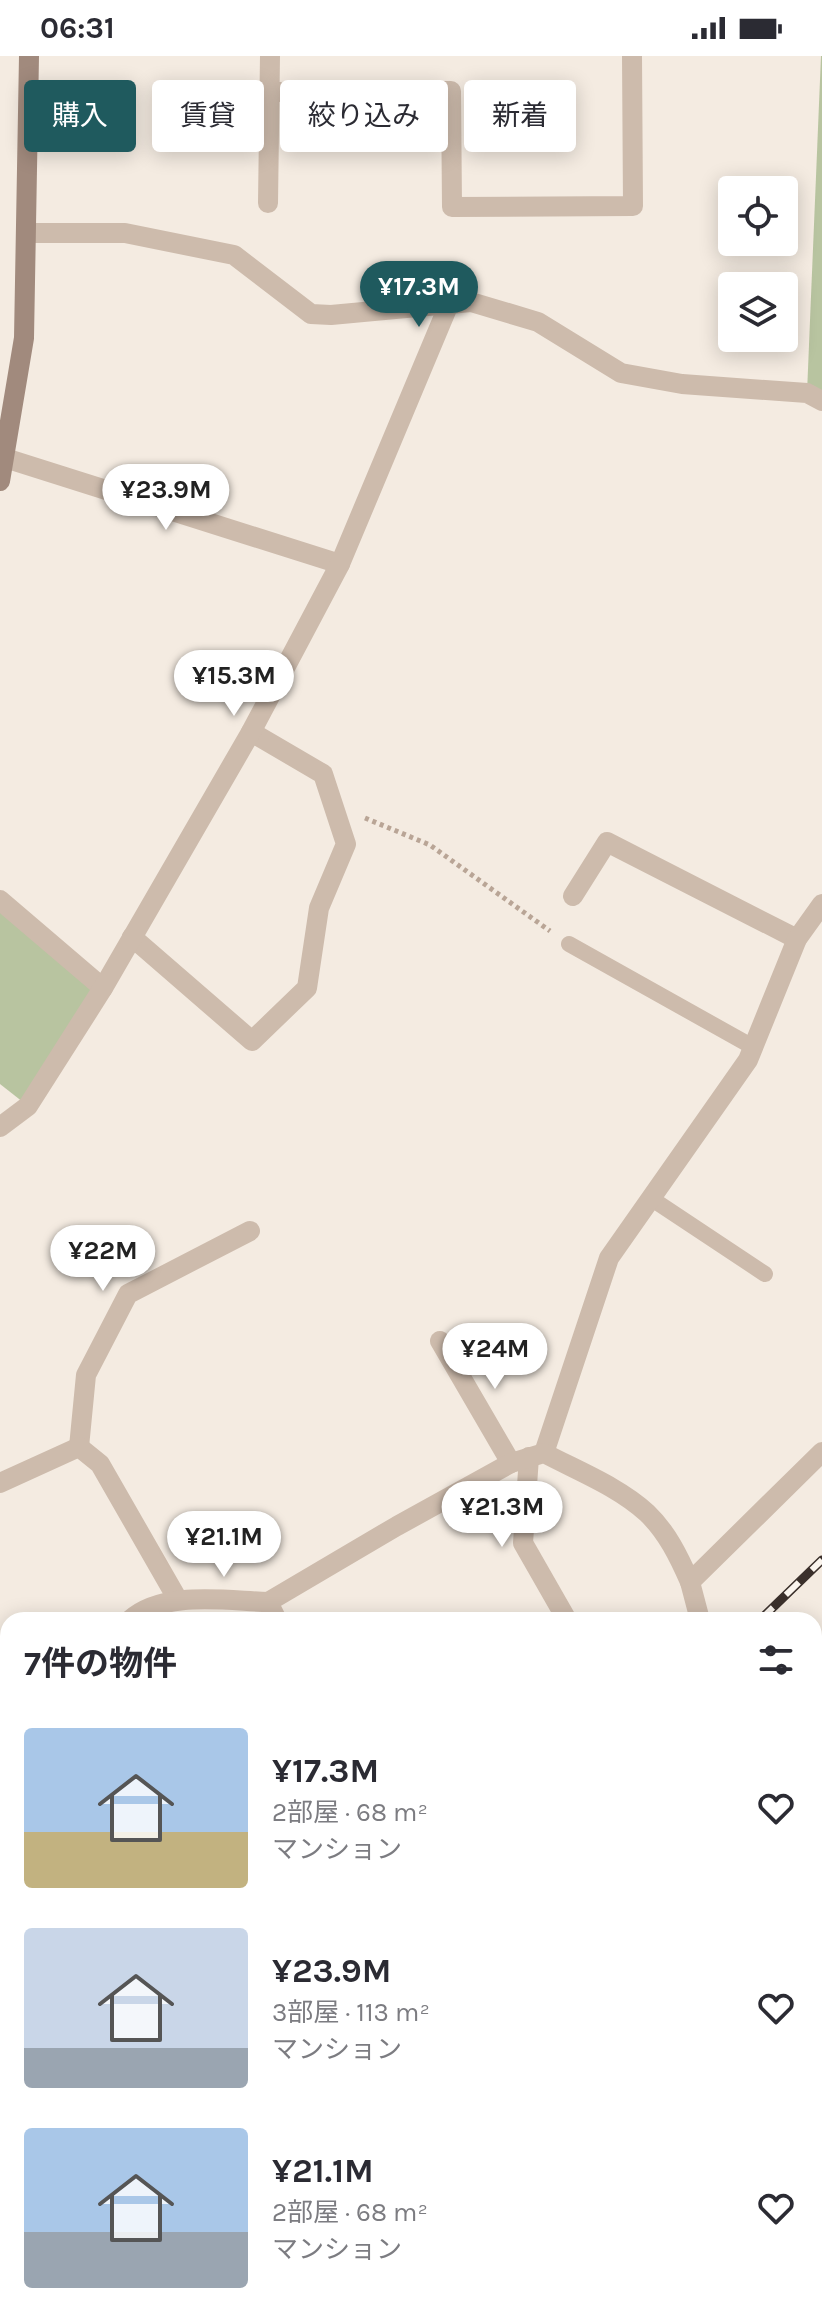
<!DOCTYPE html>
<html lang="ja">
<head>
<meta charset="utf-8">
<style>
  :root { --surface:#fff; --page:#f2f2f3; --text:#2b2b33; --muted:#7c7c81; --accent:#1f5a5e }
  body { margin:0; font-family:Karla,"Noto Sans JP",sans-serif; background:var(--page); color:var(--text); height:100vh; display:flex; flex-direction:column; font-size:30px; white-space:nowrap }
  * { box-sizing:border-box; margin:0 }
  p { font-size:26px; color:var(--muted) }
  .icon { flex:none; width:44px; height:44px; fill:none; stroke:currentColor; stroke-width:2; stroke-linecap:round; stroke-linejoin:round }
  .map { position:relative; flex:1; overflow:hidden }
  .drawer { position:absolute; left:0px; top:1556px; width:822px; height:712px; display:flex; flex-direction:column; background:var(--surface); border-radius:24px 24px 0 0; box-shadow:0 4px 20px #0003 }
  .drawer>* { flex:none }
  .top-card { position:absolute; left:24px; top:24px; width:774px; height:72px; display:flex; gap:16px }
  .controls { position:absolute; left:718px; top:120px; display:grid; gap:16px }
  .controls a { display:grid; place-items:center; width:80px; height:80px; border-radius:8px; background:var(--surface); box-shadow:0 4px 20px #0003; font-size:40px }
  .price { position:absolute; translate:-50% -68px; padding:0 18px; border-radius:28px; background:#fff; color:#222; font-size:26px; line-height:52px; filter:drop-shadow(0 2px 4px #0008) }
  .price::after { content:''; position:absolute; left:50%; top:48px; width:24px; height:18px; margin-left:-12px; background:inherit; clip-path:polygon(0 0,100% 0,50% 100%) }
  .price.on { background:var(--accent); color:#fff }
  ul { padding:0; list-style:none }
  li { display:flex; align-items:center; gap:24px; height:200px; padding:0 24px }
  li span { display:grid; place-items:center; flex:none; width:224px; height:160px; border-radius:8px; color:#555 }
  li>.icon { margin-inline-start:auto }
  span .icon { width:96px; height:96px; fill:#fffc; stroke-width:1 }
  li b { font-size:34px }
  h2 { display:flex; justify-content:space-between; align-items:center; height:96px; padding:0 24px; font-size:34px }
  .tag { padding:0 28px; border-radius:8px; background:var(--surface); box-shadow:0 4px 20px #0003; font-size:28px; line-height:72px }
  .tag.on { background:var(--accent); color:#fff }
  .status { display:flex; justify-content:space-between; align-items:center; height:56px; padding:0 40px; background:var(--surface); direction:ltr }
  .status svg { height:22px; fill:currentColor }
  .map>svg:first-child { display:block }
  .park { fill:#b8c4a0 }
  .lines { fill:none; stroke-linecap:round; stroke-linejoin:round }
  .path { stroke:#b9a596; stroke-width:5; stroke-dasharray:4 4; stroke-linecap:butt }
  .lane { stroke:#cdbbac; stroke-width:16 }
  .street { stroke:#cdbbac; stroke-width:20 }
  .secondary { stroke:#a18a7d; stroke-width:20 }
  .rail-casing { stroke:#3b302b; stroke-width:9 }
  .rail { stroke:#fbf5ee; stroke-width:6; stroke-dasharray:18; stroke-linecap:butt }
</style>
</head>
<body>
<div class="status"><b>06:31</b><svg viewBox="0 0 49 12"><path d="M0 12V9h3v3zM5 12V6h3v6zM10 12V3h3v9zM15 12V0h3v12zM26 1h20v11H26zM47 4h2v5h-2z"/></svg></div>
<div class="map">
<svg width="822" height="2268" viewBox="0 0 822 2268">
  <rect width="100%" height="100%" fill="#f4ebe1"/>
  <!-- park -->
  <g class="park">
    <path d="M821 0H822V344L807 337Z"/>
    <path d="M0 844 103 932 28 1050 0 1028Z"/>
  </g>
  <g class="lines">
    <!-- path -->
    <path class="path" d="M365 762 430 789 550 875"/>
    <!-- lane -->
    <g class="lane">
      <path d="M569 888 753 991"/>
      <path d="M652 1143 765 1218"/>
    </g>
    <!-- street -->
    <g class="street">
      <path d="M270 36 451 35 452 151 633 150 632 0"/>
      <path d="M268 147 270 0"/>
      <path d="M27 177H125L234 199 311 258 331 259 471 246 538 266 621 317 682 328 807 337 822 345"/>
      <path d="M5 402 340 508"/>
      <path d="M573 840 607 786 797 883"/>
      <path d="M0 844 103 932"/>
      <path d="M132 881 252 985 307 932 319 852 346 788 323 718 251 676"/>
      <path d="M0 1071 28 1050 103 932 251 676 340 508 449 248"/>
      <path d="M440 1285 511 1407"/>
      <path d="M79 1391 86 1319 128 1238 250 1175"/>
      <path d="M544 1397 609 1202 748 1004 797 883 822 848"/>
      <path d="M529 1401 523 1487 567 1564"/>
      <path d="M0 1427 79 1391 100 1408 178 1544"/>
      <path d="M690 1526 700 1564"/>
      <path d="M130 1564C163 1534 227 1545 268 1546"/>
      <path d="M277 1564 268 1546 397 1470 511 1407 544 1397C578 1415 619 1431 647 1457 667 1476 679 1501 690 1526L822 1396"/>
      <path d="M0 1681 8 1674"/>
      <path d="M814 1729 822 1731"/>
      <path d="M100 2268 107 2260"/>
      <path d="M640 2268 666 2260"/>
    </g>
    <!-- secondary -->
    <path class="secondary" d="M0 425 24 282 29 0"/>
    <defs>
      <g id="rail">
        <path d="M760 1564 822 1504"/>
        <path d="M30 2268 38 2260"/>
      </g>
    </defs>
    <!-- rail casing -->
    <use href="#rail" class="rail-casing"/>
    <!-- rail -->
    <use href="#rail" class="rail"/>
  </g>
</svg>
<div class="controls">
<a><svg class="icon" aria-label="locate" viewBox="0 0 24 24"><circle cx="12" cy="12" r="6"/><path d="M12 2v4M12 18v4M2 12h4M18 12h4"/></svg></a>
<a><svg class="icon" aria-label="layers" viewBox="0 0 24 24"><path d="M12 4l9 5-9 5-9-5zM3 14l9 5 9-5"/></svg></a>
</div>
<b class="price on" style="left:419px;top:273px">¥17.3M</b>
<b class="price" style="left:166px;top:476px">¥23.9M</b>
<b class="price" style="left:234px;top:662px">¥15.3M</b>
<b class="price" style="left:103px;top:1237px">¥22M</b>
<b class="price" style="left:495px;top:1335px">¥24M</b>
<b class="price" style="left:502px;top:1493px">¥21.3M</b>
<b class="price" style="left:224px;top:1523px">¥21.1M</b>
<div class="top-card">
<a class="tag on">購入</a>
<a class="tag">賃貸</a>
<a class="tag">絞り込み</a>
<a class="tag">新着</a>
</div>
<section class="drawer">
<h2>7件の物件<svg class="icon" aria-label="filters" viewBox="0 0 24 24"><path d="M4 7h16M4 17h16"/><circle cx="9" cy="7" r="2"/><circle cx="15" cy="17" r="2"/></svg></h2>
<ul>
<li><span style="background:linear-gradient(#a9c7e8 65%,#c2b280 0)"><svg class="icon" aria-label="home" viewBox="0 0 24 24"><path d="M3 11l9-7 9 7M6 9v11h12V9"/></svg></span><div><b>¥17.3M</b><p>2部屋 · 68 m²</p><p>マンション</p></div><svg class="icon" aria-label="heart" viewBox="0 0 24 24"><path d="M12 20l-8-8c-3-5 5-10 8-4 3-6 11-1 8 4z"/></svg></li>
<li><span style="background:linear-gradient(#c9d6e8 75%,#9aa5b1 0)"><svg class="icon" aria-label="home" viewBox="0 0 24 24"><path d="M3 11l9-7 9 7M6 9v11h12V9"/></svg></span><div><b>¥23.9M</b><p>3部屋 · 113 m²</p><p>マンション</p></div><svg class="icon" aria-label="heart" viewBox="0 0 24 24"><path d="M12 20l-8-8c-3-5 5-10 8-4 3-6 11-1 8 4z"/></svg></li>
<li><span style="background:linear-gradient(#a9c7e8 65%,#9aa5b1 0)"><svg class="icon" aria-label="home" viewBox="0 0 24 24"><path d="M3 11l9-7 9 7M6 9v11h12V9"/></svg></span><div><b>¥21.1M</b><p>2部屋 · 68 m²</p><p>マンション</p></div><svg class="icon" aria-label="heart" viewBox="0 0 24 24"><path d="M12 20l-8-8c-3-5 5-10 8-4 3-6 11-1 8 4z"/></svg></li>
</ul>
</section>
</div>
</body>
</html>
